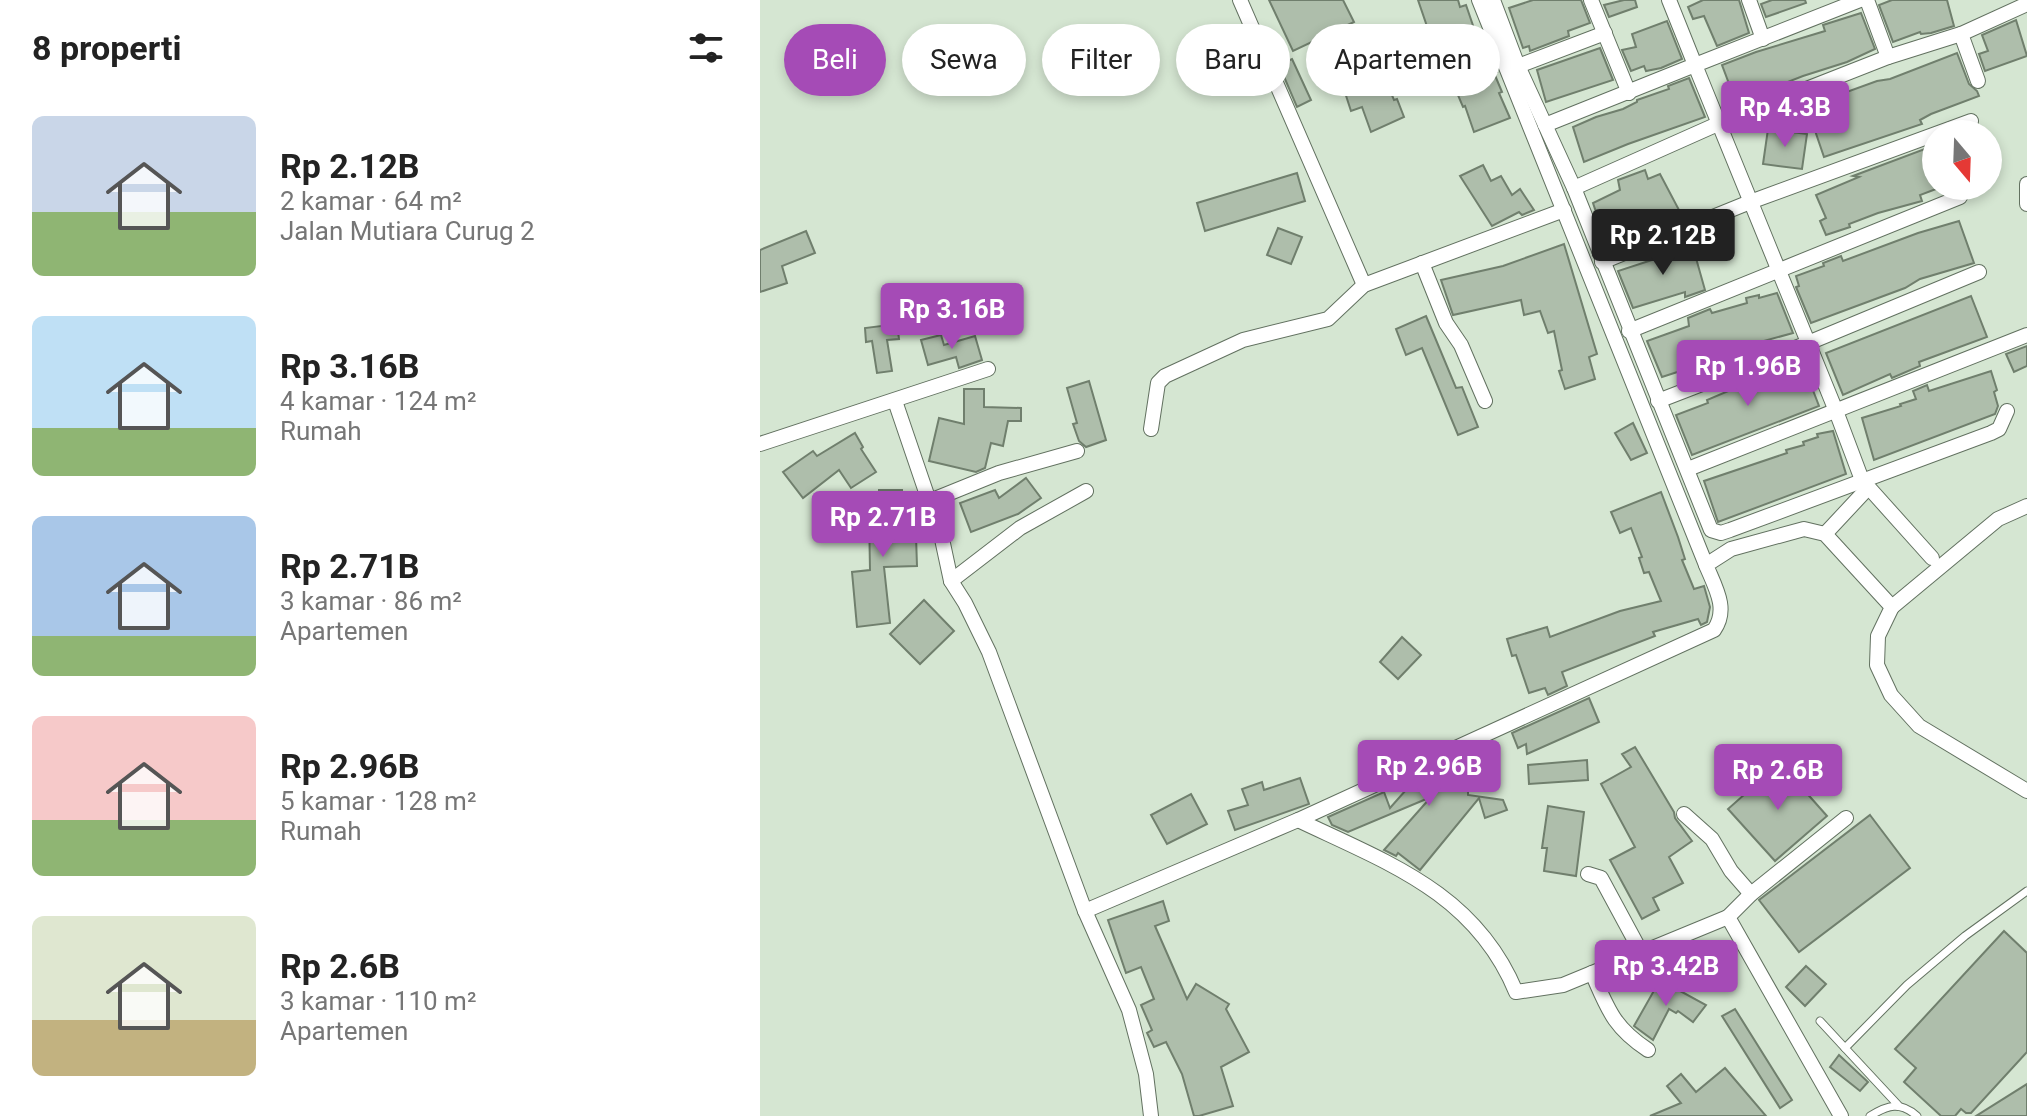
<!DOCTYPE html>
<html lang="id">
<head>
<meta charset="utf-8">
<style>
  :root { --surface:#fff; --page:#f2f2f2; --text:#222; --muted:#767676; --accent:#a54bb6 }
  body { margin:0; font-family:Roboto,sans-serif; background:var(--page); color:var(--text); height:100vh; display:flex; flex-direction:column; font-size:30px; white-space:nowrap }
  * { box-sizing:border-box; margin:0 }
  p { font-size:26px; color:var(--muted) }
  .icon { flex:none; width:44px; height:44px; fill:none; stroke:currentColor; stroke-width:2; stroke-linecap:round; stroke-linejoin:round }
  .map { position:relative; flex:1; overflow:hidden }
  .side { display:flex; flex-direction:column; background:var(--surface); width:760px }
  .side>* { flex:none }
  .hud { position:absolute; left:24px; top:24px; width:760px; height:72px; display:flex; gap:16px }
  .needle { width:52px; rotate:161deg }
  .controls { position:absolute; left:1162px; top:120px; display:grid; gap:16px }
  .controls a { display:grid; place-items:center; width:80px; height:80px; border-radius:50%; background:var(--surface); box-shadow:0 4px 12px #0003; font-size:40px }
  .price { position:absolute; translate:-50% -68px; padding:0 18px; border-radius:8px; background:var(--accent); color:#fff; font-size:26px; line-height:52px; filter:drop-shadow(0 2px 4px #0008) }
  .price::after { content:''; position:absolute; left:50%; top:48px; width:24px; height:18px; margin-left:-12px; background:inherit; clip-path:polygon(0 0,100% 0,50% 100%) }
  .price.on { background:#222; color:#fff }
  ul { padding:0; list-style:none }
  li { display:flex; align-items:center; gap:24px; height:200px; padding:0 32px }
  li span { display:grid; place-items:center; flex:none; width:224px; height:160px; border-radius:12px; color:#555 }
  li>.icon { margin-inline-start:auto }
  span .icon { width:96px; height:96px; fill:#fffc; stroke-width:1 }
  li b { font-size:34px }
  h2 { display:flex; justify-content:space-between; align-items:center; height:96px; padding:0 32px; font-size:34px }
  .chip { padding:0 28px; border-radius:36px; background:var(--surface); box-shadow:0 4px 12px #0003; font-size:28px; line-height:72px }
  .chip.on { background:var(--accent); color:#fff }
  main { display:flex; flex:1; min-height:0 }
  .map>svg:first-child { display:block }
  .building { fill:#aebeab; stroke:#707f6d; stroke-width:2 }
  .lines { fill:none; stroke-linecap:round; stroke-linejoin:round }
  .service-casing { stroke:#627160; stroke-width:9 }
  .minor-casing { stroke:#627160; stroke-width:16 }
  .service { stroke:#fff; stroke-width:7 }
  .minor { stroke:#fff; stroke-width:14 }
</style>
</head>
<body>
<main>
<section class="side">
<h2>8 properti<svg class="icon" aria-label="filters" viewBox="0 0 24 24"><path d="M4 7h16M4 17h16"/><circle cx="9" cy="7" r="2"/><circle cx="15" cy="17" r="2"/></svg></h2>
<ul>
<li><span style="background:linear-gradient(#c9d6e8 60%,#8fb573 0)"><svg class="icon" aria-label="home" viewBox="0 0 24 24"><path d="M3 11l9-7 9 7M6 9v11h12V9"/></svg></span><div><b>Rp 2.12B</b><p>2 kamar · 64 m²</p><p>Jalan Mutiara Curug 2</p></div></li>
<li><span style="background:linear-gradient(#bfe0f5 70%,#8fb573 0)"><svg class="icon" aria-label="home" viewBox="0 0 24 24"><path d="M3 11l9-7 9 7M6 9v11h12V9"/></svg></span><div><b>Rp 3.16B</b><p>4 kamar · 124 m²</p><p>Rumah</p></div></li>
<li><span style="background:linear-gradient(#a9c7e8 75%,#8fb573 0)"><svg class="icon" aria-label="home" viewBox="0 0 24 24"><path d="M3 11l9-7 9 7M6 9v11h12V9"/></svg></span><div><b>Rp 2.71B</b><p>3 kamar · 86 m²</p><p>Apartemen</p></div></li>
<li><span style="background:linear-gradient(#f6c9c9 65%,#8fb573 0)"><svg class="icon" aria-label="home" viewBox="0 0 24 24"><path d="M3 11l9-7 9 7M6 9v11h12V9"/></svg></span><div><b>Rp 2.96B</b><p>5 kamar · 128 m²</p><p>Rumah</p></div></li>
<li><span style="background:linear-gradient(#dfe7d0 65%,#c2b280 0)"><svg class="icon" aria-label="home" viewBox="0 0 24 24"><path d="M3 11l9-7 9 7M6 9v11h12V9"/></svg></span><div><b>Rp 2.6B</b><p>3 kamar · 110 m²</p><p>Apartemen</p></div></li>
</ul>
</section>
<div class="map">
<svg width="1267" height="1116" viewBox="0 0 1267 1116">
  <rect width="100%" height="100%" fill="#d5e6d2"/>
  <!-- building -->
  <g class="building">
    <path d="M509 0H583L594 22 533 51Z"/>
    <path d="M658 0H698L700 7 706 5 719 43 725 41 737 72 734 73 742 92 739 93 750 118 714 132 705 106 703 107 695 88H693L680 55 623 74 634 100 637 99 644 117 611 132 602 107 591 111 579 74 672 41Z"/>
    <path d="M773 0H821L830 23 808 31 809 36 770 51 769 46 763 48 749 8Z"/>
    <path d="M864 0H875L877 7 849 17 844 5Z"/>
    <path d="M943 0H979L989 33 957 46 944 16 933 19 928 7Z"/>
    <path d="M1012 0H1045L1046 3 1006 17 1001 4Z"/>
    <path d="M1132 0H1187L1194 26 1171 33 1161 34 1160 32 1133 42 1119 5Z"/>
    <path d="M1101 13 1115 49 1087 62 1043 76 971 104 965 92 971 89 962 65 996 52 1065 31 1063 25Z"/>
    <path d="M1256 20 1267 56 1225 71 1219 54 1228 51 1222 35Z"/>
    <path d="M907 21 922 59 901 68 886 71 884 66 871 71 862 50 876 47 872 34Z"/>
    <path d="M840 48 853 80 786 102 777 70Z"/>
    <path d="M1197 53 1209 84 1217 91 1219 96 1171 114 1160 120 1162 124 1064 157 1048 110 1082 96 1081 94 1117 81 1130 79Z"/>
    <path d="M532 59 551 100 537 107 519 65Z"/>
    <path d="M929 78 945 117 868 144 824 162 813 127 836 117 863 109 877 102V100L909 89 908 86Z"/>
    <path d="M1008 129 1047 134 1042 169 1003 164Z"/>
    <path d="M1170 147 1171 151 1176 149V189L1160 195 1162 201 1118 213 1089 224 1090 227 1066 235 1060 221 1066 218 1056 195 1099 177 1093 176Z"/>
    <path d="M723 165 731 181 741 176 752 195 760 189 774 210 762 215 759 212 732 226 700 176Z"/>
    <path d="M885 170 888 179 900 174 919 210 904 218 907 225 893 230 891 223 846 242 833 203 860 190 858 180Z"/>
    <path d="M537 173 545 201 445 231 437 203Z"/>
    <path d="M1199 221 1214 263 1160 279 1145 288 1051 323 1036 287 1039 286 1036 276 1064 266 1063 263 1081 256 1083 261 1158 233Z"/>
    <path d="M518 228 542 237 531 264 507 255Z"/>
    <path d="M46 231 55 253 22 266 27 283 0 292V250Z"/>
    <path d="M804 244 837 354 829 357 835 379 805 389 799 371 802 370 794 331 788 333 780 311 764 315 761 300 693 315 681 280 743 266Z"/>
    <path d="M913 244 914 248 932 244 945 290 925 297V292L873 308 858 271 901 257 899 250Z"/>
    <path d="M1017 293 1033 333 975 349 976 353 902 377 887 341 929 326 928 318 950 309 952 313 987 303 986 298 999 295V298Z"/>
    <path d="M1211 296 1227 337 1159 362 1160 366 1132 378 1130 374 1083 395 1066 353Z"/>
    <path d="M666 316 696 388 702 387 718 427 698 435 662 348 646 355 636 329Z"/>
    <path d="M137 324 139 339 127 340 132 371 117 373 112 341 106 342 105 328Z"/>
    <path d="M181 335 184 345 215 336 222 360 199 368 196 357 168 365 161 340Z"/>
    <path d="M1267 346V366L1254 372 1246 354Z"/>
    <path d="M1042 362 1059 406 932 455 916 415 948 403 947 400 992 381 991 377 1004 373 1006 377Z"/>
    <path d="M1231 371 1237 390 1234 392 1238 406 1235 414 1114 460 1102 418 1141 406 1140 404 1156 399 1153 391 1167 385 1169 391Z"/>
    <path d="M329 381 346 440 326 447 319 441 313 424 317 423 307 388Z"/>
    <path d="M204 389H224V407L261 408V421H248L243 446 231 443 225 468 216 472 169 461 179 418 204 424Z"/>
    <path d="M873 423 887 453 871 460 855 433Z"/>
    <path d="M1073 431 1086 474 958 522 944 481 1027 453 1026 450 1044 445 1043 442 1058 437 1057 434Z"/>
    <path d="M95 433 103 447 101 449 116 472 91 488 79 470 43 498 23 472 53 451 57 456Z"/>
    <path d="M266 478 281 498 258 514 211 532 200 503 235 490 239 498Z"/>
    <path d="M119 490H142L143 536H156L157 566 124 567 130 623 97 627 92 572 110 570 109 513 118 512Z"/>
    <path d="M901 492 918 537 925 559 922 560 934 589 944 586 950 607 947 622 941 625 938 619 893 632 895 636 802 672 807 686 788 695 785 688 769 693 756 655 752 656 747 639 787 627 790 637 860 611 901 601 889 572 884 573 879 558 882 557 871 528 860 533 851 512Z"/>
    <path d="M164 600 194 631 160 664 130 634Z"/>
    <path d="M642 637 661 655 638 679 620 662Z"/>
    <path d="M829 698 839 722 767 754 766 744 758 748 752 733Z"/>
    <path d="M875 747 914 812 915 818 932 841 909 857 923 883 893 898 899 910 882 919 850 860 875 847 841 784 871 767 862 754Z"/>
    <path d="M725 750 738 787 708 789V795L743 800 747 810 725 818 719 798 660 870 638 853 636 856 624 850 671 797 588 832 572 825 568 817 624 792 630 808 653 782 692 761 694 765Z"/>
    <path d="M827 760 828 780 769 784 768 765Z"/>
    <path d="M1020 763 1067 816 1015 861 968 809Z"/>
    <path d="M540 778 549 804 475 830 468 811 488 805 482 789 502 782 504 790Z"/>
    <path d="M431 794 447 824 407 844 391 815Z"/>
    <path d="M788 806 824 812 816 876 784 871 787 848H782Z"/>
    <path d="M1110 815 1150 868 1039 952 999 900Z"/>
    <path d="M403 901 409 921 395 926 427 999 436 984 469 1004 466 1009 489 1052 461 1067 473 1106 439 1116H434L422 1074 406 1042 394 1047 387 1033 392 1030 381 1005 394 999 381 967 366 973 348 920Z"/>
    <path d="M1244 931 1267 953V1052L1211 1113H1206L1201 1109 1195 1116H1181L1144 1082 1156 1068 1135 1049Z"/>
    <path d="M1046 966 1066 984 1045 1006 1026 987Z"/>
    <path d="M900 980 946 1005 933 1022 918 1011 916 1013 909 1009 893 1040 874 1026Z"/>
    <path d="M975 1009 1032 1100 1020 1108 962 1016Z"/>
    <path d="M1079 1055 1108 1082 1100 1091 1070 1067Z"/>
    <path d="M965 1068 1006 1116H890L921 1103 907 1086 921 1074 936 1092Z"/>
    <path d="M1267 1084V1116H1216Z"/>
  </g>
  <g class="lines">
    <defs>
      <g id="service">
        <path d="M1060 1021 1085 1048"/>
        <path d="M1138 1105 1085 1048 1147 985 1205 936 1267 891"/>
        <path d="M1110 1116C1128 1105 1140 1101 1157 1116"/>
      </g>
      <g id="minor">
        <path d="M480 0 604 285"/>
        <path d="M719 0 946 565"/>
        <path d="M733 0 758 66 814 188 951 530 961 533 970 530 1231 433 1239 429 1247 411"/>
        <path d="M831 0 869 93"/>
        <path d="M989 0 1003 39"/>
        <path d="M1100 0 935 65 1076 411 1102 480 1172 558"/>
        <path d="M1107 0 1128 57"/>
        <path d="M1201 34 1218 81"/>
        <path d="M758 66 845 33"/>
        <path d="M785 125 935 65 909 0"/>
        <path d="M1267 184V204"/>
        <path d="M814 188 960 123 1128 57 1201 34 1267 4"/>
        <path d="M842 262 990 202 1211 121"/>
        <path d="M662 263 686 323 701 345 725 401"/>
        <path d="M869 331 1200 197"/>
        <path d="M135 401 182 539 191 581 205 603 229 652 325 911 369 1010 386 1074 391 1116"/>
        <path d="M898 401 1048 343 1219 272"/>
        <path d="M391 429 398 383 405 376 483 340 568 319 604 285 804 210"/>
        <path d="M0 444 228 369"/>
        <path d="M928 469 1267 335"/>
        <path d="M170 501 239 473 317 451"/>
        <path d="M1065 534 1107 489"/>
        <path d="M191 581 260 528 326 491"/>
        <path d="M1132 607 1238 519 1267 506"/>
        <path d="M924 814 952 839 971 871 991 894"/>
        <path d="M538 820C628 863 715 893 756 992L803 985 968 917"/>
        <path d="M828 874 841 878 881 952"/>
        <path d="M325 911 538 820 954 630C969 609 955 587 946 565L971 549 1044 529 1065 534 1132 607 1118 636 1117 665 1131 695 1159 726 1267 791"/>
        <path d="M832 973C848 1009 853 1027 888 1050"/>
        <path d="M1081 1116 968 917 991 894 1086 818"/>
      </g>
    </defs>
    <!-- service casing -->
    <use href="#service" class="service-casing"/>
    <!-- minor casing -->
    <use href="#minor" class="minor-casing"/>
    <!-- service -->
    <use href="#service" class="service"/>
    <!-- minor -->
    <use href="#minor" class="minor"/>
  </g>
</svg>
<div class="controls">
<a><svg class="needle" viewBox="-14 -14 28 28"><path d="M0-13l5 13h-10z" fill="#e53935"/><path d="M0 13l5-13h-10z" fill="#767676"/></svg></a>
</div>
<b class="price" style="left:1025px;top:149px">Rp 4.3B</b>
<b class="price on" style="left:903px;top:277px">Rp 2.12B</b>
<b class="price" style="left:192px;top:351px">Rp 3.16B</b>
<b class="price" style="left:988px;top:408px">Rp 1.96B</b>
<b class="price" style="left:123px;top:559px">Rp 2.71B</b>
<b class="price" style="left:669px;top:808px">Rp 2.96B</b>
<b class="price" style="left:1018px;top:812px">Rp 2.6B</b>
<b class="price" style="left:906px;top:1008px">Rp 3.42B</b>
<div class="hud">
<a class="chip on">Beli</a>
<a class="chip">Sewa</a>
<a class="chip">Filter</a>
<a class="chip">Baru</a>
<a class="chip">Apartemen</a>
</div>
</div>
</main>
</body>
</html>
